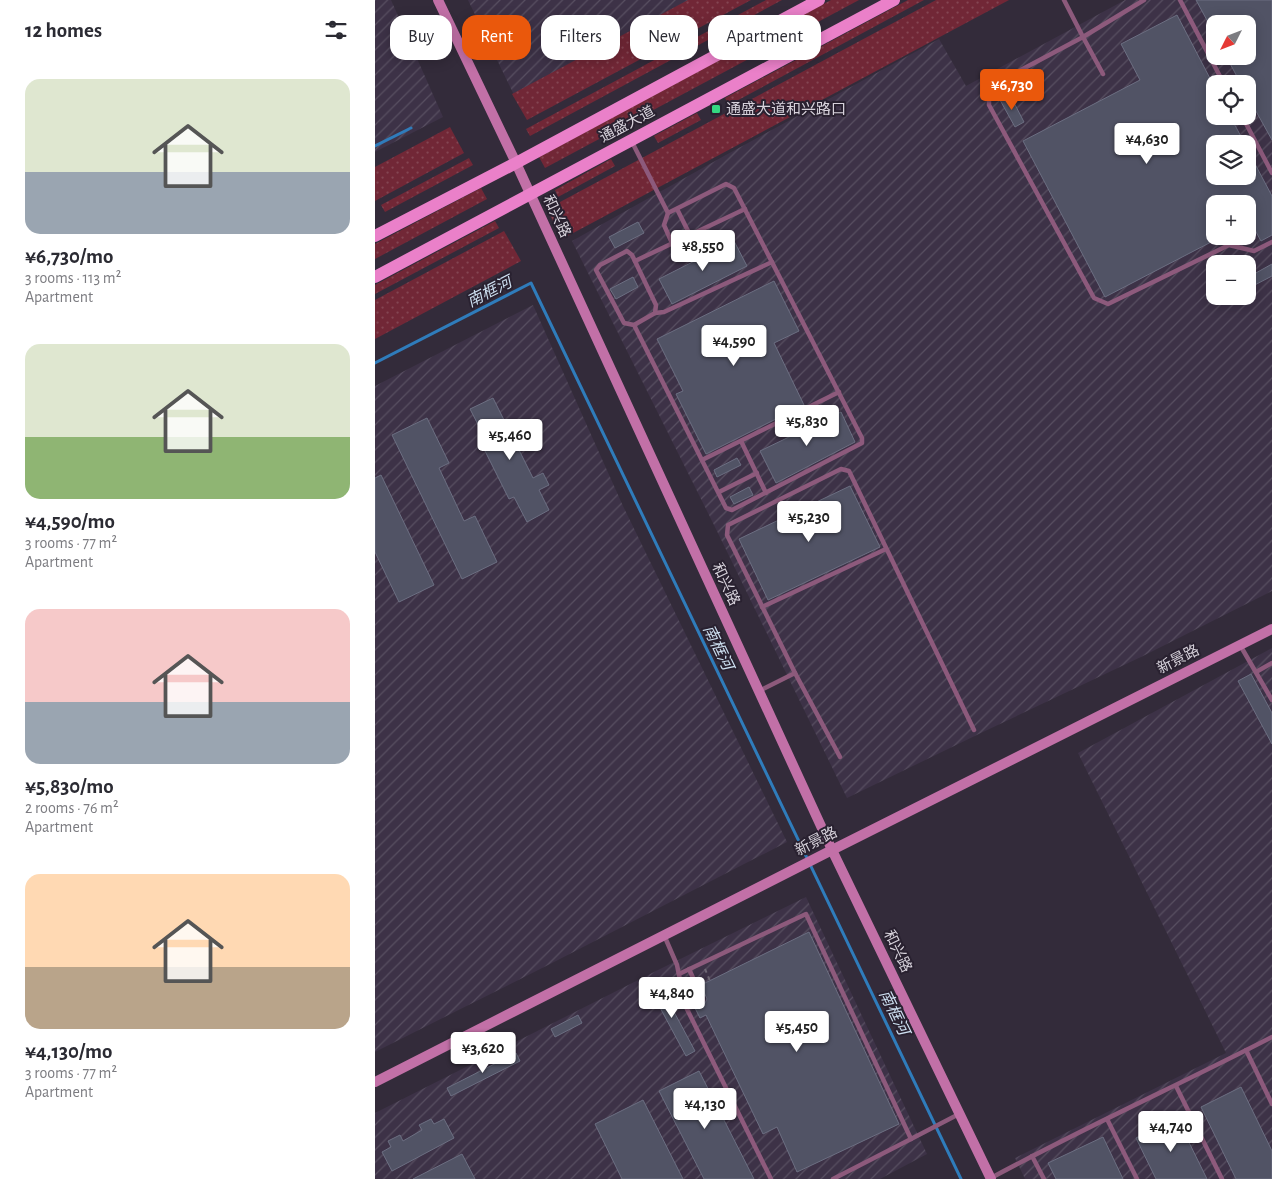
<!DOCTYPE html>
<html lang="en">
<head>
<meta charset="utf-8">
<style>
  :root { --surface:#fff; --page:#f7f7f7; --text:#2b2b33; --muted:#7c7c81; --accent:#ea580c }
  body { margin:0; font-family:"Alegreya Sans","Noto Sans SC",sans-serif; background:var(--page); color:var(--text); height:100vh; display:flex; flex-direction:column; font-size:19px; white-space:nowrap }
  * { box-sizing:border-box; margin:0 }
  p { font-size:16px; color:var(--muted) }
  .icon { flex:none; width:28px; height:28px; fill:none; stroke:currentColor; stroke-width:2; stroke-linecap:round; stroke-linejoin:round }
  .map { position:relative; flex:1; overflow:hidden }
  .panel { display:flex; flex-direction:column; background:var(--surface); width:375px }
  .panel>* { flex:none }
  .top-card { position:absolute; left:15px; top:15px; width:475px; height:45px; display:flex; gap:10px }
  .needle { width:32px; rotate:228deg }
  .buttons { position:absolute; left:831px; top:15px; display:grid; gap:10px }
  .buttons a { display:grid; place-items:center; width:50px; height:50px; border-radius:10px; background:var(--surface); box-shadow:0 2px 12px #0003; font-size:25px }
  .price { position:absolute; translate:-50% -42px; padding:0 11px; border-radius:5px; background:#fff; color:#222; font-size:16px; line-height:32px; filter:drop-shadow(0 1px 2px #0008) }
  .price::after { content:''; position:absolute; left:50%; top:30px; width:15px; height:11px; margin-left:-8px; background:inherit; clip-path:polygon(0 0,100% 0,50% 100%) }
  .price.current { background:var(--accent); color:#fff }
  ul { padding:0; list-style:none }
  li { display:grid; align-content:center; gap:10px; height:265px; padding:0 25px }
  li span { display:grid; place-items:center; height:155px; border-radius:15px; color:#555 }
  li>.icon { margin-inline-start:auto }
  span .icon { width:90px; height:90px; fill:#fffc; stroke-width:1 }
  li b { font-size:21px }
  h2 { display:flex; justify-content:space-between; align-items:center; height:60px; padding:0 25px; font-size:21px }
  .tag { padding:0 18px; border-radius:15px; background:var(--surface); box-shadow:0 2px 12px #0003; font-size:18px; line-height:45px }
  .tag.current { background:var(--accent); color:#fff }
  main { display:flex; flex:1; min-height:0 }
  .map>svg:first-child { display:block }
  .industrial { fill:url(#industrial-furrows); fill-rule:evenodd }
  .grass { fill:url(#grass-dots) }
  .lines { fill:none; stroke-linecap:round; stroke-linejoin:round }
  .stream { stroke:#2f7cbb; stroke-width:3 }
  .building { fill:#515365; stroke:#6c6f82 }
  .path { stroke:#6e6774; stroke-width:2; stroke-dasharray:4 4; stroke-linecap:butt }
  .lane { stroke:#8d5a7c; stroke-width:4.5 }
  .secondary { stroke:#c270a7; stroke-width:10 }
  .primary { stroke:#ea80c9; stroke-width:12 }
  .poi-dot { fill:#34d881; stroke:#292130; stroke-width:2 }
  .labels { text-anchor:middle; stroke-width:4; stroke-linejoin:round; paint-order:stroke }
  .poi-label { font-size:15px; fill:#d7d2db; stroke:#292130; text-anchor:start }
  .street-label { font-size:15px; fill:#d7d2db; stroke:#292130 }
  .water-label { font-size:16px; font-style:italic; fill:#cddff0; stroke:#292130 }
</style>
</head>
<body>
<main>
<section class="panel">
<h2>12 homes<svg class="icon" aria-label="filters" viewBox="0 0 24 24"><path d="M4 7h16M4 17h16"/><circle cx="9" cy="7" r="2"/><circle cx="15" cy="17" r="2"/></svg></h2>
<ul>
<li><span style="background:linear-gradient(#dfe7d0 60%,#9aa5b1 0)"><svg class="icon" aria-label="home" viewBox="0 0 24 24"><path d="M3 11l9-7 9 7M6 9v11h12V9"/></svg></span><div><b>¥6,730/mo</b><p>3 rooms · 113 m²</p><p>Apartment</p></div></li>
<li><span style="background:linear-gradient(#dfe7d0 60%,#8fb573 0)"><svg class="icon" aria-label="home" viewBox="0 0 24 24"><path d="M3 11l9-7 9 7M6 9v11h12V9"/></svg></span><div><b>¥4,590/mo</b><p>3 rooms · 77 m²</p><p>Apartment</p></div></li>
<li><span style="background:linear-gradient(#f6c9c9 60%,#9aa5b1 0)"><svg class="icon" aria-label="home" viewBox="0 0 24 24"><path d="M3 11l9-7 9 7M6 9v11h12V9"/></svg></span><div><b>¥5,830/mo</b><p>2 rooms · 76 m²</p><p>Apartment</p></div></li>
<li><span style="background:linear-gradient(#ffd9b3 60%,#b9a48a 0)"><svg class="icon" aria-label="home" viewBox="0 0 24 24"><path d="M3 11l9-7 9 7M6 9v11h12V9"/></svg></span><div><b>¥4,130/mo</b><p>3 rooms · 77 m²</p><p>Apartment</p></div></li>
</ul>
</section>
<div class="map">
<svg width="897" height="1179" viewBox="0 0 897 1179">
  <defs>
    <pattern id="industrial-furrows" width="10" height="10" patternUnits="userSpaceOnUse" patternTransform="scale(1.25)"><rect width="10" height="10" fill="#3d3247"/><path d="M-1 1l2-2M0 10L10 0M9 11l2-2" fill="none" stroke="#584f61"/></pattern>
    <pattern id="grass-dots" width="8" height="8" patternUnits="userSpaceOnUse" patternTransform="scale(1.25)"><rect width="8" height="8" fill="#712736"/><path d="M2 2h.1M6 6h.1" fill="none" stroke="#844552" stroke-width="1.8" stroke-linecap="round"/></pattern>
  </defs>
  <rect width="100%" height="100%" fill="#332b3a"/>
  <!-- industrial -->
  <g class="industrial">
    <path d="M0 0H16L68 117 0 152Z"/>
    <path d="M93 0H321L139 95Z"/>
    <path d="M750 0H897V591L768 656 608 732 472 798 339 525 197 241 349 156 564 39 591 86ZM840 24H872V56H840ZM840 84H872V116H840ZM840 144H872V176H840ZM840 204H872V236H840ZM840 264H872V296H840Z"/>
    <path d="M158 305 248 506 412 842 181 961 0 1052V386Z"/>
    <path d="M897 648V1179H650L640 1158 851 1053 703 753Z"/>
    <path d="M431 897 552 1154 505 1179H0V1113L283 970Z"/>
  </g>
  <!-- grass -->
  <g class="grass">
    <path d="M313 0H376L152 120 137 94Z"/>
    <path d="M391 0H407L155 136 151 129Z"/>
    <path d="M456 0H484L170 168 164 157Z"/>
    <path d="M533 0H549L354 105 350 98Z"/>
    <path d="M561 0H634L187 239 172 209Z"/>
    <path d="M322 113 326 120 283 143 279 136Z"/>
    <path d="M75 127 89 153 0 201V167Z"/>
    <path d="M94 158 98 165 10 212 6 205Z"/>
    <path d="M236 159 240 166 183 197 180 190Z"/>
    <path d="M106 188 112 199 0 259V244Z"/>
    <path d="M120 221 124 228 0 294V285Z"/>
    <path d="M129 231 146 261 0 339V300Z"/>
  </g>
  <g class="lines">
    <!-- stream -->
    <g class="stream">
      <path d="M0 146 36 128"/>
      <path d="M0 363 156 283 586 1179"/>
    </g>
  </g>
  <!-- building -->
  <g class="building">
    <path d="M821 0H897V140L872 95V84H866L851 56H872V24H840V35Z"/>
    <path d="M802 15 840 88V116H855L870 144H840V176H872V149L897 196V235L886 241 875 221 872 223V204H840V240L730 297 648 141 765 80 746 44Z"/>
    <path d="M635 95 649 122 640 127 625 100Z"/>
    <path d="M263 222 269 233 240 248 234 237Z"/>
    <path d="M359 241 372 266 297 304 284 279Z"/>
    <path d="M872 261 879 274 897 264V276L872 289Z"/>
    <path d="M258 277 263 287 241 299 235 289Z"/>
    <path d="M399 281 424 331 399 343 429 405 331 454 301 394 308 391 282 339Z"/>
    <path d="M118 398 136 434 145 429 151 441 142 446 158 478 168 473 174 485 164 490 174 510 152 522 139 497 134 499 106 443 111 440 95 409Z"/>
    <path d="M466 412 480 442 401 483 385 451Z"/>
    <path d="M52 418 74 463 64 468 89 521 100 516 122 562 87 579 17 435Z"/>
    <path d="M362 458 366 465 342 477 339 470Z"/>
    <path d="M6 475 59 585 24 602 0 552V478Z"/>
    <path d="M475 486 505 547 393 600 364 539Z"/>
    <path d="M374 487 378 495 359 504 355 497Z"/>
    <path d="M876 674 897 713V744L863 681Z"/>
    <path d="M434 932 524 1124 422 1172 402 1127 388 1134 331 1015 325 1018 312 992 318 989 325 1002 327 1004 330 1003 332 999 326 985Z"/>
    <path d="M283 982 320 1051 311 1056 274 987Z"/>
    <path d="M203 1015 207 1023 180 1037 176 1029Z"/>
    <path d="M141 1053 145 1061 76 1096 72 1088Z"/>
    <path d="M324 1071 379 1179H329L284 1091Z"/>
    <path d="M866 1087 897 1151V1179H861L826 1107Z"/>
    <path d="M268 1100 308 1179H247L220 1124Z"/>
    <path d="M802 1118 832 1179H781L761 1138Z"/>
    <path d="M56 1119 59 1124 69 1119 79 1138 17 1171 7 1152 16 1147 13 1141 25 1135 28 1141 47 1130 44 1125Z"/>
    <path d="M728 1137 748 1179H681L673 1163Z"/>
    <path d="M87 1154 100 1179H38Z"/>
  </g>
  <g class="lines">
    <!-- path -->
    <path class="path" d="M330 969 335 981"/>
    <!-- lane -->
    <g class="lane">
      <path d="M689 0 708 37 614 87V105L719 298 733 304 854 245 879 251 897 242"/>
      <path d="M805 0 849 84"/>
      <path d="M728 74 708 37 769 0"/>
      <path d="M867 116 897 173"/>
      <path d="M257 142 293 213 351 184 359 188 487 438V443L357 510 351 508 259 325 249 323 221 270 225 265 252 251 257 255 281 305 280 313 259 325"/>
      <path d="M302 209 315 235"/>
      <path d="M293 213 289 225 297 243"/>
      <path d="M260 261 370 209"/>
      <path d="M280 313 289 312 397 262"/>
      <path d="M366 441 391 493"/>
      <path d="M327 460 464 392"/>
      <path d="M344 492 382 473"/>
      <path d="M387 607 511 549"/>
      <path d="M865 645 897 700"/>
      <path d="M881 672 897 663"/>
      <path d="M384 691 420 673"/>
      <path d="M465 757 420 673 352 535 353 525 466 469 474 471 599 730"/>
      <path d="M289 935 302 965 305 980 307 999 396 1179"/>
      <path d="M314 969 328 1000"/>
      <path d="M304 974 431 914 536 1139 458 1179"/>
      <path d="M871 1050 897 1104"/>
      <path d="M801 1086 847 1179"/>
      <path d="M732 1119 762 1179"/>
      <path d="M536 1139 584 1114"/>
      <path d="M657 1156 669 1179"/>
      <path d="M616 1178C708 1128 804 1085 897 1037"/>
    </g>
    <!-- secondary -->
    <g class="secondary">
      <path d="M63 0 141 163 457 850 616 1179"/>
      <path d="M0 1082 457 850 897 629"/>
    </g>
    <!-- primary -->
    <g class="primary">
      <path d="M0 236 141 163 444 0"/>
      <path d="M0 277 519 0"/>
    </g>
  </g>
  <!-- markers -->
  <rect class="poi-dot" x="336" y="104" width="10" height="10" rx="2.5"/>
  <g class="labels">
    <!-- poi labels -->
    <g class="poi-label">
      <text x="351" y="114">通盛大道和兴路口</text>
    </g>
    <!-- street labels -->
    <g class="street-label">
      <text transform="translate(252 124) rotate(-28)" y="5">通盛大道</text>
      <text transform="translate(182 216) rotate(65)" y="5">和兴路</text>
      <text transform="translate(351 584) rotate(65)" y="5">和兴路</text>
      <text transform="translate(803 659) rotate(-27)" y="5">新景路</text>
      <text transform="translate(441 841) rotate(-27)" y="5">新景路</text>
      <text transform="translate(523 951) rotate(64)" y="5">和兴路</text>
    </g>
    <!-- water labels -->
    <g class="water-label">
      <text transform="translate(114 291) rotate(-27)" y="6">南框河</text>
      <text transform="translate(344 647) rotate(64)" y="6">南框河</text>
      <text transform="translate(520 1012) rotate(64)" y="6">南框河</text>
    </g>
  </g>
</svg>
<div class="buttons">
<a><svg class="needle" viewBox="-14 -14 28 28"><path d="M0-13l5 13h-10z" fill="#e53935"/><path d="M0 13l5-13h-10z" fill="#7c7c81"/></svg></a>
<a><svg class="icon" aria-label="locate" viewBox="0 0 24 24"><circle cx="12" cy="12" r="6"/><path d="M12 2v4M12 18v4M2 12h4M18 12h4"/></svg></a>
<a><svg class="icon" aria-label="layers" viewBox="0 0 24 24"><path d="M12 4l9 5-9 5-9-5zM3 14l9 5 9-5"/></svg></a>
<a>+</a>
<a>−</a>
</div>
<b class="price current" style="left:637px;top:111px">¥6,730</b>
<b class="price" style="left:772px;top:165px">¥4,630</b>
<b class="price" style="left:328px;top:272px">¥8,550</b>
<b class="price" style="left:359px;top:367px">¥4,590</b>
<b class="price" style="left:432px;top:447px">¥5,830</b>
<b class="price" style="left:135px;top:461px">¥5,460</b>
<b class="price" style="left:434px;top:543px">¥5,230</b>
<b class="price" style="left:297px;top:1019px">¥4,840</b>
<b class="price" style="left:422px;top:1053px">¥5,450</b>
<b class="price" style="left:108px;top:1074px">¥3,620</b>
<b class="price" style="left:330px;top:1130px">¥4,130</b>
<b class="price" style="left:796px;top:1153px">¥4,740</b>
<div class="top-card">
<a class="tag">Buy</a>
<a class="tag current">Rent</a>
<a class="tag">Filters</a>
<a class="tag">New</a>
<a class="tag">Apartment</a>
</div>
</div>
</main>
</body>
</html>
